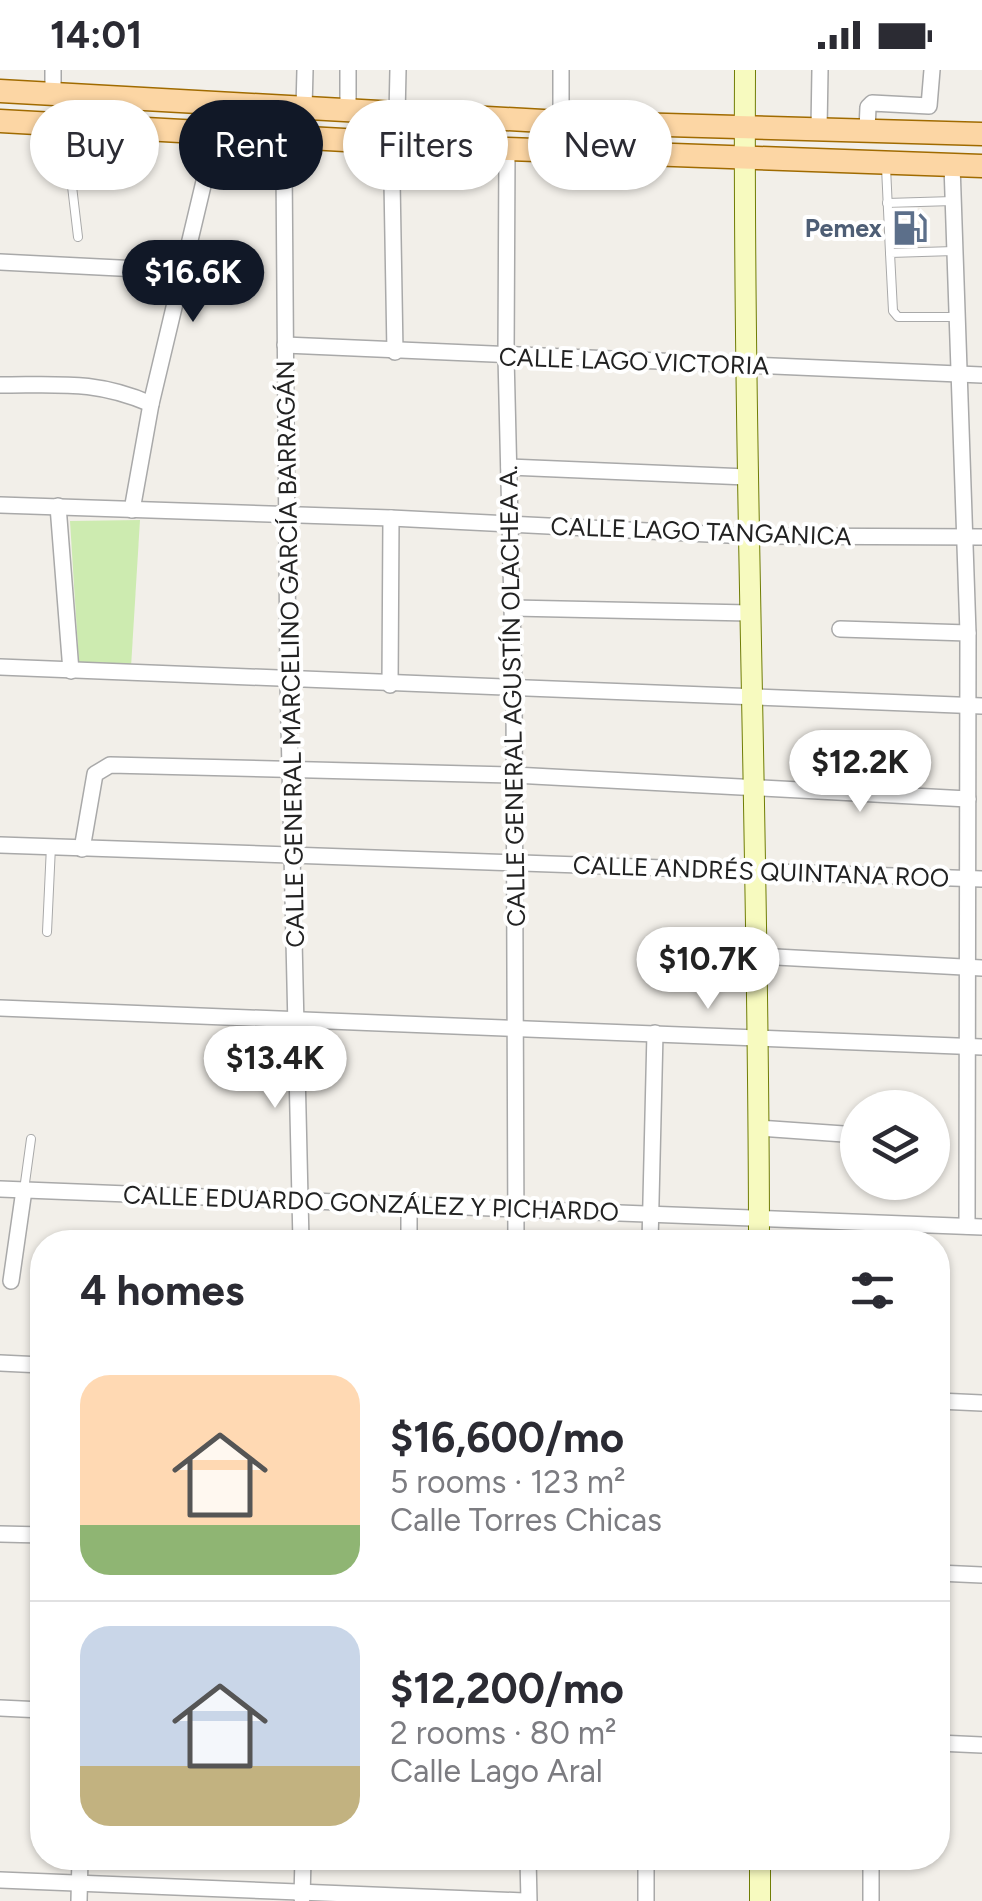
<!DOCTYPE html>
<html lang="en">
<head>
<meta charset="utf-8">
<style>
  :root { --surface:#fff; --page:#f2f2f3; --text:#2b2b33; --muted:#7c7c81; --line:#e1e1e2; --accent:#111827 }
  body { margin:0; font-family:Figtree,sans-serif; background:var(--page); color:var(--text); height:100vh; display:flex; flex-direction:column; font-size:38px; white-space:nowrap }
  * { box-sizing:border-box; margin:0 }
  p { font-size:32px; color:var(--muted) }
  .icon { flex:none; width:55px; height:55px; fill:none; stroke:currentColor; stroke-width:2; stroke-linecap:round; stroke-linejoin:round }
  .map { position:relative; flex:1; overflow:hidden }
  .panel { position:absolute; left:30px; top:1160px; width:920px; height:640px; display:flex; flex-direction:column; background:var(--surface); border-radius:40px; box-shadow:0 2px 8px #0004 }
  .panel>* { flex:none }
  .guide { position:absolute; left:30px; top:30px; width:922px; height:90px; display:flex; gap:20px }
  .controls { position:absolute; left:840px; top:1020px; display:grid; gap:20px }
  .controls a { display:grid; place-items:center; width:110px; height:110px; border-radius:50%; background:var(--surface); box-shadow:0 2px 8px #0004; font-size:50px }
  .price { position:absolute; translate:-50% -85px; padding:0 22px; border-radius:35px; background:#fff; color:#222; font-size:32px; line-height:65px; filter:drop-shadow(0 2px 5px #0008) }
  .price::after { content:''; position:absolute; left:50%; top:60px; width:30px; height:22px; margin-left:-15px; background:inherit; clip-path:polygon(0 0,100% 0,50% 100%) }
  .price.on { background:var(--accent); color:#fff }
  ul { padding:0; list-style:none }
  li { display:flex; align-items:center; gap:30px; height:250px; padding:0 50px }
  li+li { border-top:2px solid var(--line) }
  li span { display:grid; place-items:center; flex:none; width:280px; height:200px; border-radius:30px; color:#555 }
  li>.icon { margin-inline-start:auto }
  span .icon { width:120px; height:120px; fill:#fffc; stroke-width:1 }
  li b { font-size:42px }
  h2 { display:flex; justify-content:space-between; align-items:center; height:120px; padding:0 50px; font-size:42px }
  .pill { padding:0 35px; border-radius:45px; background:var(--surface); box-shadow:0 2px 8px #0004; font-size:35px; line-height:90px }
  .pill.on { background:var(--accent); color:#fff }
  .status { display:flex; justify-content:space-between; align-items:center; height:70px; padding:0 50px; background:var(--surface); direction:ltr }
  .status svg { height:28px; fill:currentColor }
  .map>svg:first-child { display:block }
  .grass { fill:#cdebb0 }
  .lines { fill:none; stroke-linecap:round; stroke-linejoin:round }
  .lane-casing { stroke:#a9a9a9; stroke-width:10 }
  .street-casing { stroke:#a9a9a9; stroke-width:18 }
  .secondary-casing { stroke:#707d05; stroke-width:22 }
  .primary-casing { stroke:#a06b00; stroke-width:25 }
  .lane { stroke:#fff; stroke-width:8 }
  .street { stroke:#fff; stroke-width:15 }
  .secondary { stroke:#f7fabf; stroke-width:20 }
  .primary { stroke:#fcd6a4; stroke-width:22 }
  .labels { text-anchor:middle; stroke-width:8; stroke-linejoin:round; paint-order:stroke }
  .service-label { font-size:25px; font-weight:bold; fill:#4e5e75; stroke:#fff; text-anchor:end }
  .street-label { font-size:25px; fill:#222; stroke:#fff }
</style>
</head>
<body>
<div class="status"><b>14:01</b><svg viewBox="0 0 49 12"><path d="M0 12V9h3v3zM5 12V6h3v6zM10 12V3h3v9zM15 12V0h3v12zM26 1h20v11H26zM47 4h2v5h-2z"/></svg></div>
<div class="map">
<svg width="982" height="1831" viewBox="0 0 982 1831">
  <rect width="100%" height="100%" fill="#f2efe9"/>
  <!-- grass -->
  <path class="grass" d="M140 450 131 597 79 594 70 451Z"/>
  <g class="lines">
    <defs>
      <g id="lane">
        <path d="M65 57 78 167"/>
        <path d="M886 97 890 183"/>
        <path d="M887 133 953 131"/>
        <path d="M954 181 890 183 893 241 898 247H958"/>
        <path d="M47 862 51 776"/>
        <path d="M24 1120 31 1069"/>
      </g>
      <g id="street">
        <path d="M53 23V0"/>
        <path d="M348 42V0"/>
        <path d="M397 45 398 0"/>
        <path d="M561 52V0"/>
        <path d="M819 59 820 0"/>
        <path d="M867 60 868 37 872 33 929 36 932 0"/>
        <path d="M507 79 506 286 514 620 516 1172"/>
        <path d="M952 95 968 563 967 1156"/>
        <path d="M392 111 395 282"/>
        <path d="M0 192 139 199"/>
        <path d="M285 275 982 305"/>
        <path d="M0 315C59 315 96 310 151 334"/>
        <path d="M509 397 747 407"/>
        <path d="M0 435 391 448 748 466 982 467"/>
        <path d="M58 436 71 601"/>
        <path d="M132 440 151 334 216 61"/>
        <path d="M513 538 749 543"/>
        <path d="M840 559 968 563"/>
        <path d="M0 597 982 636"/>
        <path d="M390 615 391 448"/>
        <path d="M0 775 982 809"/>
        <path d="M82 779 95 704 110 695 514 705 968 729"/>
        <path d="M757 886 982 898"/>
        <path d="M0 938 982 977"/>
        <path d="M759 1058 858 1065"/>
        <path d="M0 1119 982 1157"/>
        <path d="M301 1172 288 611 284 93 288 66 304 38 305 0"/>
        <path d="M409 1172V1134"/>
        <path d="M650 1172 655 963"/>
        <path d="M11 1211 24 1120"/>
        <path d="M0 1293 42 1295"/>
        <path d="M938 1331 982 1333"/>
        <path d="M0 1464 42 1465"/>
        <path d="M938 1503 982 1505"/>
        <path d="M0 1638 42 1640"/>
        <path d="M938 1673 982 1675"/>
        <path d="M528 1788 529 1831"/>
        <path d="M646 1788V1831"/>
        <path d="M0 1810 524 1831"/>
        <path d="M302 1828 303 1788"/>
        <path d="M79 1831 80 1788"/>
        <path d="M871 1831V1788"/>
      </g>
      <g id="secondary">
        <path d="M745 0C743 391 759 782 759 1172"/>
        <path d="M760 1788V1831"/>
      </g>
      <g id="primary">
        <path d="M0 21 561 52 982 64"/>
        <path d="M0 51 507 79 982 96"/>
      </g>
    </defs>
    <!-- lane casing -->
    <use href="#lane" class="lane-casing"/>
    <!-- street casing -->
    <use href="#street" class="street-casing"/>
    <!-- secondary casing -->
    <use href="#secondary" class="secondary-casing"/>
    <!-- primary casing -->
    <use href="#primary" class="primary-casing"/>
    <!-- lane -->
    <use href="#lane" class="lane"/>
    <!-- street -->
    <use href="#street" class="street"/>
    <!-- secondary -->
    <use href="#secondary" class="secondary"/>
    <!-- primary -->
    <use href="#primary" class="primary"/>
  </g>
  <!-- icons -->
  <defs>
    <symbol id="fuel-bare" viewBox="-9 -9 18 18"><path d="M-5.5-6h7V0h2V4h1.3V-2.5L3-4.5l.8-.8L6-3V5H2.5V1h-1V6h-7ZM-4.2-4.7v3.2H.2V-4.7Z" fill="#5c6f8a" stroke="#fff" stroke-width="2.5" paint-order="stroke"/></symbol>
  </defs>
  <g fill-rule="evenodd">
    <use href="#fuel-bare" x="885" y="133" width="50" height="50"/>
  </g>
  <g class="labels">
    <!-- service labels -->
    <g class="service-label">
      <text x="882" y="167">Pemex</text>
    </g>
    <!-- street labels -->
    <g class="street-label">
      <text transform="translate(634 291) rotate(2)" y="9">CALLE LAGO VICTORIA</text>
      <text transform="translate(701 461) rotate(2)" y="9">CALLE LAGO TANGANICA</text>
      <text transform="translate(290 584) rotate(-91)" y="9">CALLE GENERAL MARCELINO GARCÍA BARRAGÁN</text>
      <text transform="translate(512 626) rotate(-91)" y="9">CALLE GENERAL AGUSTÍN OLACHEA A.</text>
      <text transform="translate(761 801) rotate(2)" y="9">CALLE ANDRÉS QUINTANA ROO</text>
      <text transform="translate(371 1133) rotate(2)" y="9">CALLE EDUARDO GONZÁLEZ Y PICHARDO</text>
    </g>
  </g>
</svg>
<div class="controls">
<a><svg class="icon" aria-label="layers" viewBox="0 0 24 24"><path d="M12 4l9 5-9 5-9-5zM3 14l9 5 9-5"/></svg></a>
</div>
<b class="price on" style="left:193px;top:255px">$16.6K</b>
<b class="price" style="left:860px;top:745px">$12.2K</b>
<b class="price" style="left:708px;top:942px">$10.7K</b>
<b class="price" style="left:275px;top:1041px">$13.4K</b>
<div class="guide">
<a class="pill">Buy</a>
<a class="pill on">Rent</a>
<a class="pill">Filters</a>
<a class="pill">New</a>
</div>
<section class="panel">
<h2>4 homes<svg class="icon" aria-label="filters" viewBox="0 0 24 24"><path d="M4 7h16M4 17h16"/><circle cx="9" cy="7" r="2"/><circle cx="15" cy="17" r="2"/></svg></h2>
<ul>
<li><span style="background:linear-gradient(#ffd9b3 75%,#8fb573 0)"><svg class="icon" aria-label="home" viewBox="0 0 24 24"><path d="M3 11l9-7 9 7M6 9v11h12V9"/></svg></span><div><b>$16,600/mo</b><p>5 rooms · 123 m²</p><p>Calle Torres Chicas</p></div></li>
<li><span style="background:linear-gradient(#c9d6e8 70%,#c2b280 0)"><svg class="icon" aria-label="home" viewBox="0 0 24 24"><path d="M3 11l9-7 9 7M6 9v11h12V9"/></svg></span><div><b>$12,200/mo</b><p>2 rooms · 80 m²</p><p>Calle Lago Aral</p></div></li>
</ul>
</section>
</div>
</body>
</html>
